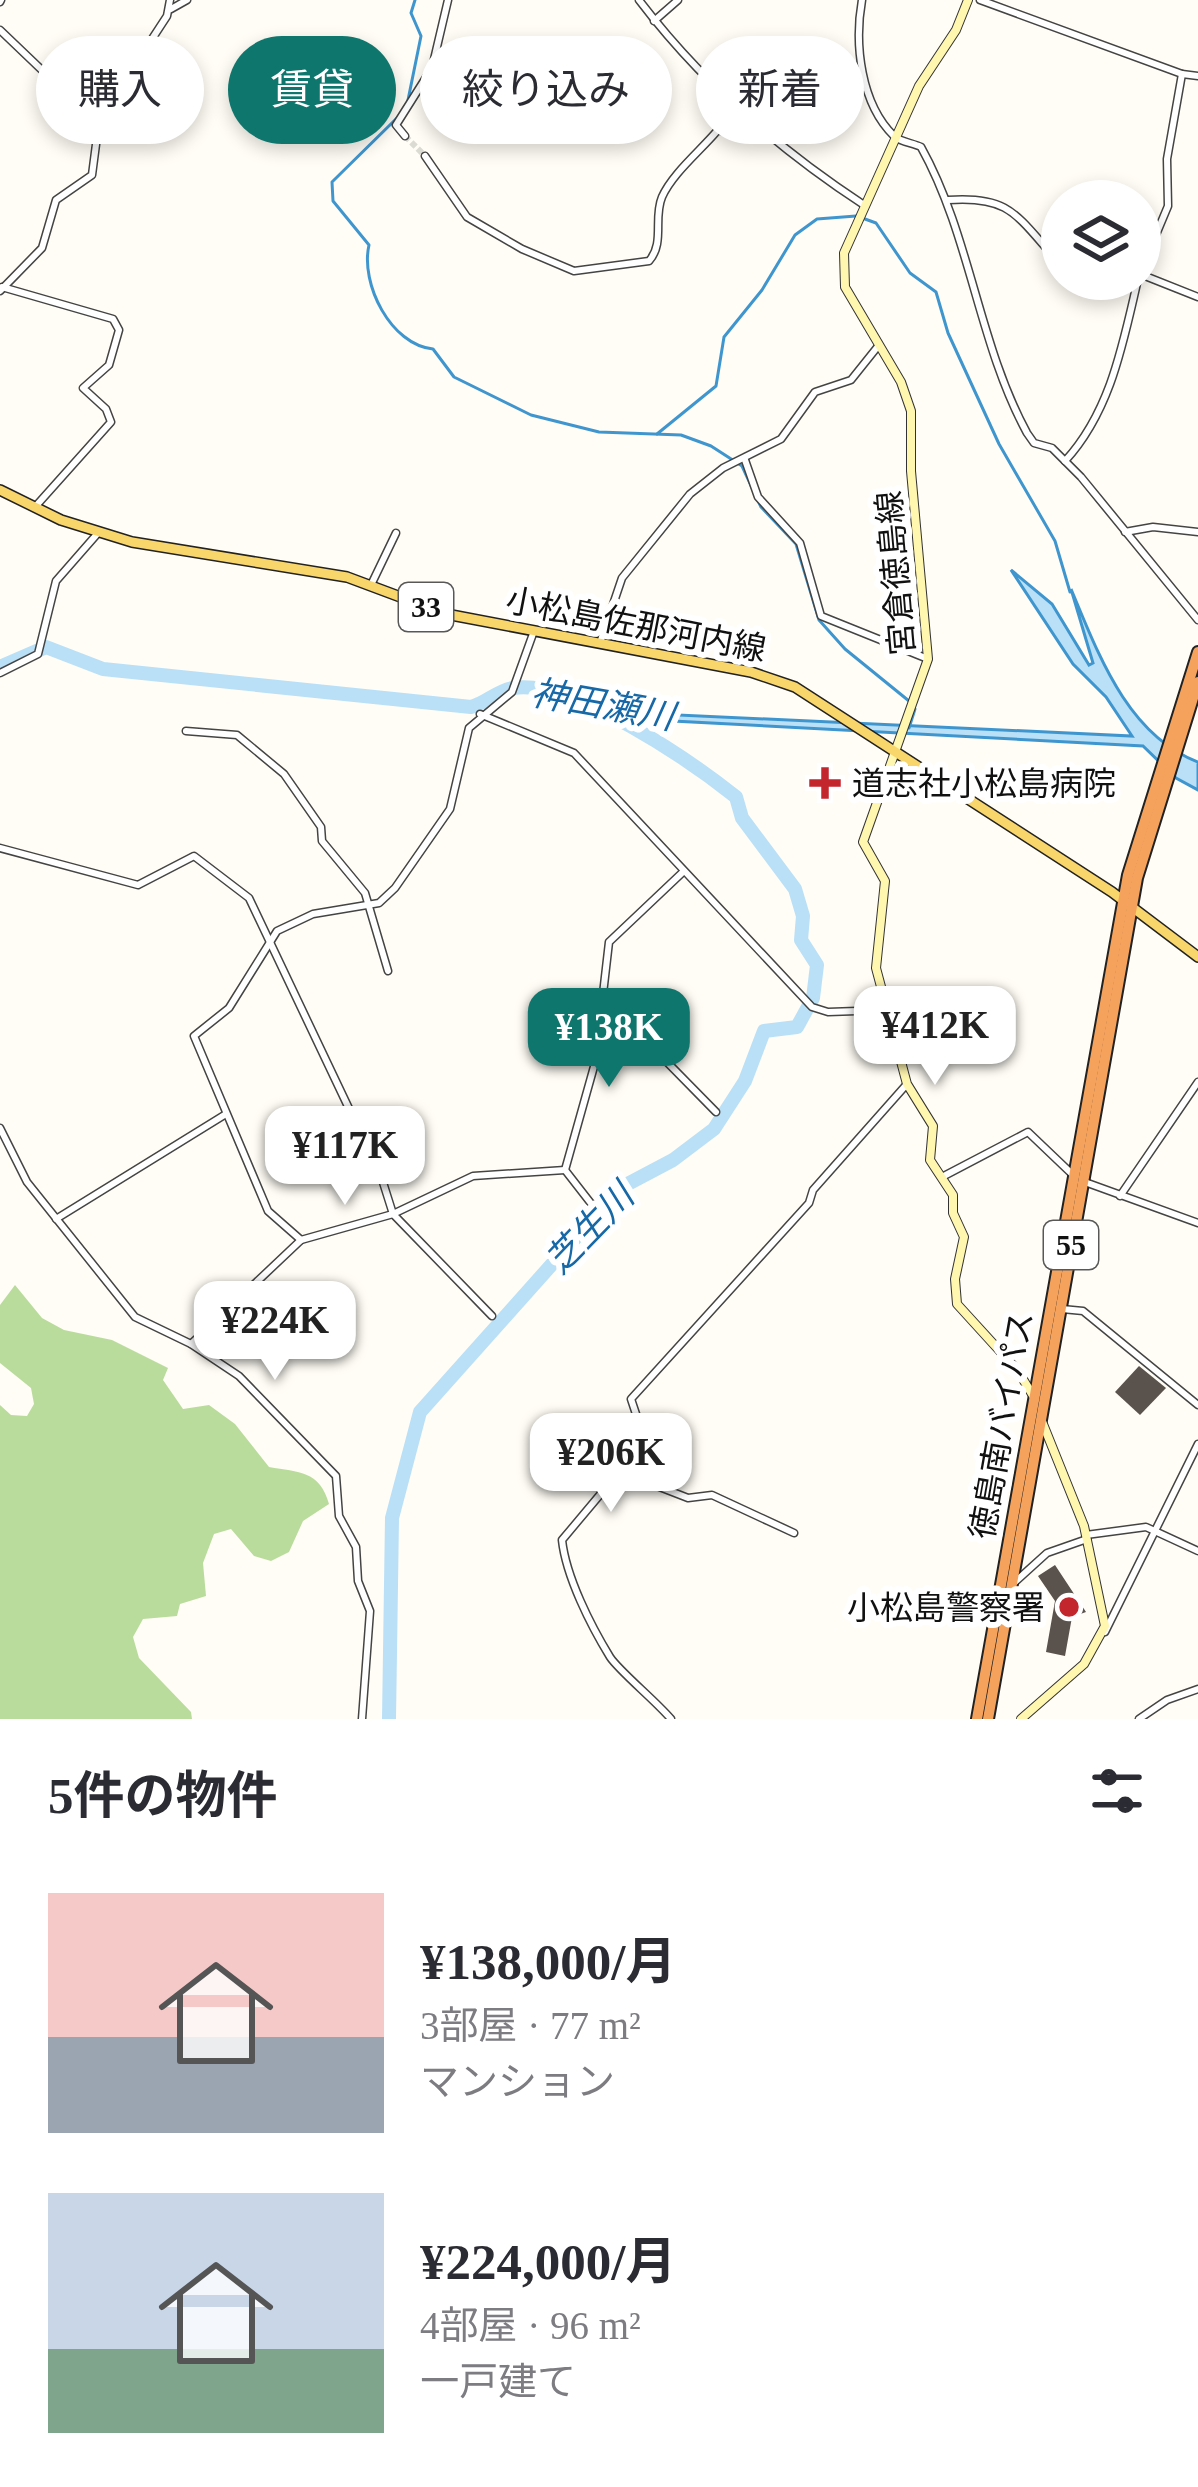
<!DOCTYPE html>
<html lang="ja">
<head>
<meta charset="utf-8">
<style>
  :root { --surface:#fff; --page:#f7f7f7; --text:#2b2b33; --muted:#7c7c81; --accent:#0f766e }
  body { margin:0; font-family:"Times New Roman","Noto Sans JP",serif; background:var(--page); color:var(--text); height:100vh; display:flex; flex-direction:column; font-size:45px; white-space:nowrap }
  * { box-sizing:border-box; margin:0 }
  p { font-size:39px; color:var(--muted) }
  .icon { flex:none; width:66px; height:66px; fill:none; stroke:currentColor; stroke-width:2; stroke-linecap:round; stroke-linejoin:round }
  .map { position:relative; height:1719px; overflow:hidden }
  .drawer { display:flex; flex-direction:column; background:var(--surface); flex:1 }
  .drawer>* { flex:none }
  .banner { position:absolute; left:36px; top:36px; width:1128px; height:108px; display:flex; gap:24px }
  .tools { position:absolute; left:1041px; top:180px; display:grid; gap:24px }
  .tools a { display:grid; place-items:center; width:120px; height:120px; border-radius:50%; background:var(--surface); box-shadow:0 6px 18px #0003; font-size:60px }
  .price { position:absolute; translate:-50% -102px; padding:0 27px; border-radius:24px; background:#fff; color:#222; font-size:39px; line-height:78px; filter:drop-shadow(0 3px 6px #0008) }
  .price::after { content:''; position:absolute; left:50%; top:72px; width:36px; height:27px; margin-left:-18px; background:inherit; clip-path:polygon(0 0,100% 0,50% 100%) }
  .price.active { background:var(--accent); color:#fff }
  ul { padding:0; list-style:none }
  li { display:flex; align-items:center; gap:36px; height:300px; padding:0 48px }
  li span { display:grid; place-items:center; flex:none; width:336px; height:240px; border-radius:0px; color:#555 }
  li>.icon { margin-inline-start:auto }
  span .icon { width:144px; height:144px; fill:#fffc; stroke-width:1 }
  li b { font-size:51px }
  h2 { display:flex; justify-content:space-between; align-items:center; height:144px; padding:0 48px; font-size:51px }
  .tag { padding:0 42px; border-radius:54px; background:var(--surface); box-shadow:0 6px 18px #0003; font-size:42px; line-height:108px }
  .tag.active { background:var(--accent); color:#fff }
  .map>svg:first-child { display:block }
  .forest { fill:#b9dc9c }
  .water { fill:#b9e0f7; stroke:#3f96cf; stroke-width:3 }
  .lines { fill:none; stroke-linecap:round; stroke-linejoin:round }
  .stream { stroke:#3f96cf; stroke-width:3 }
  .canal { stroke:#b9e0f7; stroke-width:8 }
  .river { stroke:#b9e0f7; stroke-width:14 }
  .building { fill:#5a524d }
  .street-tunnel { stroke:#dbdad3; stroke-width:6; stroke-dasharray:6 3; stroke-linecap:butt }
  .street-casing { stroke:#444; stroke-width:9 }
  .secondary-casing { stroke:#333; stroke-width:10 }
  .primary-casing { stroke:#222; stroke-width:12 }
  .highway-casing { stroke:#222; stroke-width:14 }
  .street { stroke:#fff; stroke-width:6 }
  .secondary { stroke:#fff6b0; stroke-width:8 }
  .primary { stroke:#f9d66b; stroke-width:9 }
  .highway { stroke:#f5a25d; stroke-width:10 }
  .poi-dot { fill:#c4262e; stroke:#fff; stroke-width:4.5 }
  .labels { text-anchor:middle; stroke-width:12; stroke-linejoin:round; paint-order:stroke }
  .shield { fill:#fff; stroke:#585858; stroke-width:3 }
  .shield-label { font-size:30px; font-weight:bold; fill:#111 }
  .street-label { font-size:33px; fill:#111; stroke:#fff }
  .poi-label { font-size:33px; fill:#111; stroke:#fff; text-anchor:start }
  .water-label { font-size:36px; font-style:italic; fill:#1768a6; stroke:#fff }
</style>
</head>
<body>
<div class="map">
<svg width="1198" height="1719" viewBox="0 0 1198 1719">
  <rect width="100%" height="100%" fill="#fffdf5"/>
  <!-- forest -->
  <path class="forest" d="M15 1285 42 1318 64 1330 112 1340 168 1368 163 1380 183 1409 209 1405 235 1424 269 1467C299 1472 320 1471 329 1504L303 1521 289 1552 271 1561 254 1556 231 1529 214 1534 203 1563 206 1596 180 1604 177 1616 143 1619 133 1637 139 1658 191 1712 192 1719H0V1405L11 1415 27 1416 34 1404 31 1388 0 1363V1305Z"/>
  <!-- water -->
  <path class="water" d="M1011 570 1052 604 1089 665 1093 663 1071 589C1098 653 1127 735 1198 762V790L1176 778 1143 746 635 719 636 713 1132 736 1106 697 1073 664Z"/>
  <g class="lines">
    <!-- stream -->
    <g class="stream">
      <path d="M408 100 421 36 411 13 415 0"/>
      <path d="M397 118 332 182 333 201 369 245C360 284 391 345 433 349L454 377 531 415 599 432 681 435 711 446 742 466 761 507 796 544 819 620 845 649 909 701"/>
      <path d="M865 219 876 223 910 273 936 292 948 333 999 444 1055 541 1070 592"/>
      <path d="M657 434 716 386 724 337 762 290 795 235 817 219 856 216"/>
      <path d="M909 728 915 709"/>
    </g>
    <!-- canal -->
    <path class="canal" d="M618 715 643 717"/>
    <!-- river -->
    <path class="river" d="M0 667 46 647 103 669 471 707C486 703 498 690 513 688 571 678 692 762 736 797L742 818 795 889 803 916 801 940 817 965 813 998 797 1027 764 1031 745 1081 714 1129 673 1160 620 1188 420 1412 392 1518 389 1719"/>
  </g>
  <!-- building -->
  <g class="building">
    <path d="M1139 1366 1166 1388 1140 1415 1115 1392Z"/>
    <path d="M1055 1565 1086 1612 1072 1617 1065 1656 1046 1652 1055 1601 1038 1576Z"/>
  </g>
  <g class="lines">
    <!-- street-tunnel -->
    <path class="street-tunnel" d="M405 136 425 156"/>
    <defs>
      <g id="street">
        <path d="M639 0C702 83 777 148 864 205"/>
        <path d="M862 0C854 45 861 104 894 136 900 142 913 143 921 147 971 237 978 343 1027 433L1034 443 1052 448 1081 477 1198 620"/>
        <path d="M980 0 1182 74 1167 159 1168 206 1140 273"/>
        <path d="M0 2 1 0"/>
        <path d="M171 9 187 0"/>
        <path d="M654 21 678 0"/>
        <path d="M0 30 46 74 101 106"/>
        <path d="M1182 74 1198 76"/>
        <path d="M405 136 396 125 432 68 448 0"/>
        <path d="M425 156 467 217 522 249 574 271 649 261C665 243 653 218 662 197 672 174 700 151 717 131L758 127"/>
        <path d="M948 200C1004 196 1014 211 1047 249L1062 250"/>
        <path d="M1140 274 1198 297"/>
        <path d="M2 287 113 319 119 330 109 365 83 388 106 409 111 422 35 507"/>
        <path d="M0 291 42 248 56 200 92 175 101 106 111 87 135 65 167 16 170 0"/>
        <path d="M745 460 758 497 800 543 821 616 928 659"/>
        <path d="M1065 461C1111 411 1123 343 1138 279"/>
        <path d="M1125 532 1153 527 1198 532"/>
        <path d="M371 585 396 533"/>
        <path d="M600 643 622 578 690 494 723 468 781 439 815 392 851 380 879 345"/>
        <path d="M0 673 38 654 56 581 98 533"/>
        <path d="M480 714 574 753 812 1007 828 1012 886 1010"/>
        <path d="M186 731 237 735 284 774 321 827 322 841 365 893 388 971"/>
        <path d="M0 848 138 885 194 856 249 898 381 1176 393 1214 492 1316"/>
        <path d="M605 999 716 1112"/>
        <path d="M0 1128 27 1182 135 1317 191 1344 239 1376 336 1476 339 1516 356 1547 358 1581 370 1611 362 1719"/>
        <path d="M565 1170 595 1063 609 942 684 871"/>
        <path d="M565 1170 593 1206"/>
        <path d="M942 1177 1028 1132 1072 1174"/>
        <path d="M1082 1181 1198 1223"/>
        <path d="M1120 1196 1198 1082"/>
        <path d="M56 1219 226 1114"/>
        <path d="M301 1240 268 1211 194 1036 229 1008 277 931 313 914 379 903 395 888 450 809 469 728 512 692 534 631"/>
        <path d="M1062 1309 1083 1311 1198 1405"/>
        <path d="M191 1344 301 1240 393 1214 473 1176 565 1170"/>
        <path d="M616 1457 657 1486 688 1498 712 1495 794 1533"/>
        <path d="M1086 1535 1146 1527 1198 1551"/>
        <path d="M1015 1582 1047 1553 1087 1539"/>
        <path d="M1105 1632 1198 1444"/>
        <path d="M671 1719C656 1701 619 1671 610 1657 591 1626 566 1577 562 1540L609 1484 618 1449 638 1420 631 1399 809 1203 813 1190 907 1084"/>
        <path d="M1139 1719 1167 1700 1198 1689"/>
      </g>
      <g id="secondary">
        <path d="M968 0 956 30 919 86 844 253 845 287 901 382 911 411V471L928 659 863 842 885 881 876 968 907 1084 933 1126 930 1160 953 1195V1213L964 1237 955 1279 957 1304 1018 1371 1035 1399"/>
        <path d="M1021 1719 1084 1664 1105 1626 1084 1526 1041 1419"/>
      </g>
      <path id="primary" d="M0 490 61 520 132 542 347 577 446 614 751 672 795 687 1112 892 1198 957"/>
      <g id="highway">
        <path d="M977 1719 1128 875 1198 652"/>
        <path d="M988 1719 1137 878 1198 682"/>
      </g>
    </defs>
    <!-- street casing -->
    <use href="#street" class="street-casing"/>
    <!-- secondary casing -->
    <use href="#secondary" class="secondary-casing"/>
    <!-- primary casing -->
    <use href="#primary" class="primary-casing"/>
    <!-- highway casing -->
    <use href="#highway" class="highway-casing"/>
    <!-- street -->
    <use href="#street" class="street"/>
    <!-- secondary -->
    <use href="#secondary" class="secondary"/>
    <!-- primary -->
    <use href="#primary" class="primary"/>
    <!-- highway -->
    <use href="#highway" class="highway"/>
  </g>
  <!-- markers -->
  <g class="poi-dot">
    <path d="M819 765h12v12h12v12h-12v12h-12v-12h-12v-12h12z"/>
    <circle cx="1069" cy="1607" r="12"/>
  </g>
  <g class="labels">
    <!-- shield labels -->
    <g class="shield">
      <rect x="399" y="583" width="54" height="48" rx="9"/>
      <rect x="1044" y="1221" width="54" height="48" rx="9"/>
    </g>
    <g class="shield-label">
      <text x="426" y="617">33</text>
      <text x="1071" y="1255">55</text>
    </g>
    <!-- street labels -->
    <g class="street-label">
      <text transform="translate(895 573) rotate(-95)" y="12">宮倉徳島線</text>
      <text transform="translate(636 624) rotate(11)" y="12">小松島佐那河内線</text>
      <text transform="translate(1001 1425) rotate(-80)" y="12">徳島南バイパス</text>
    </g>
    <!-- poi labels -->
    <g class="poi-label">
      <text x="852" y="795">道志社小松島病院</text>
      <text x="1045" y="1619" text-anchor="end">小松島警察署</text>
    </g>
    <!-- water labels -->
    <g class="water-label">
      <text transform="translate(603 704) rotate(10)" y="13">神田瀬川</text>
      <text transform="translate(589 1228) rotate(-46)" y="13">芝生川</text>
    </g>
  </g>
</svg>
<div class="tools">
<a><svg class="icon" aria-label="layers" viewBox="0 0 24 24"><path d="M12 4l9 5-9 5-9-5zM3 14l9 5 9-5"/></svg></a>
</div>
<b class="price" style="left:935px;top:1088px">¥412K</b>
<b class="price active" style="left:609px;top:1090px">¥138K</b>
<b class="price" style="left:345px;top:1208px">¥117K</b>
<b class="price" style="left:275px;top:1383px">¥224K</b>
<b class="price" style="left:611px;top:1515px">¥206K</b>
<div class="banner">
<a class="tag">購入</a>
<a class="tag active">賃貸</a>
<a class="tag">絞り込み</a>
<a class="tag">新着</a>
</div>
</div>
<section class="drawer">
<h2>5件の物件<svg class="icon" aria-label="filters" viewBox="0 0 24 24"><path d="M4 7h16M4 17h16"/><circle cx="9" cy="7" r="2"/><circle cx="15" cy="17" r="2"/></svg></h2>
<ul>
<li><span style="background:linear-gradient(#f6c9c9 60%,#9aa5b1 0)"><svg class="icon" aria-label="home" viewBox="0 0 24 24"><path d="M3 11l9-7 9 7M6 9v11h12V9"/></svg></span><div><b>¥138,000/月</b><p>3部屋 · 77 m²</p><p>マンション</p></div></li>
<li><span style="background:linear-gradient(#c9d6e8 65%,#7fa58c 0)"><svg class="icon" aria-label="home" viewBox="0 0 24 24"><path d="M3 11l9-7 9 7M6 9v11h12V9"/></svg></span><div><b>¥224,000/月</b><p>4部屋 · 96 m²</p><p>一戸建て</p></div></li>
</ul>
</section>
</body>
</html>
